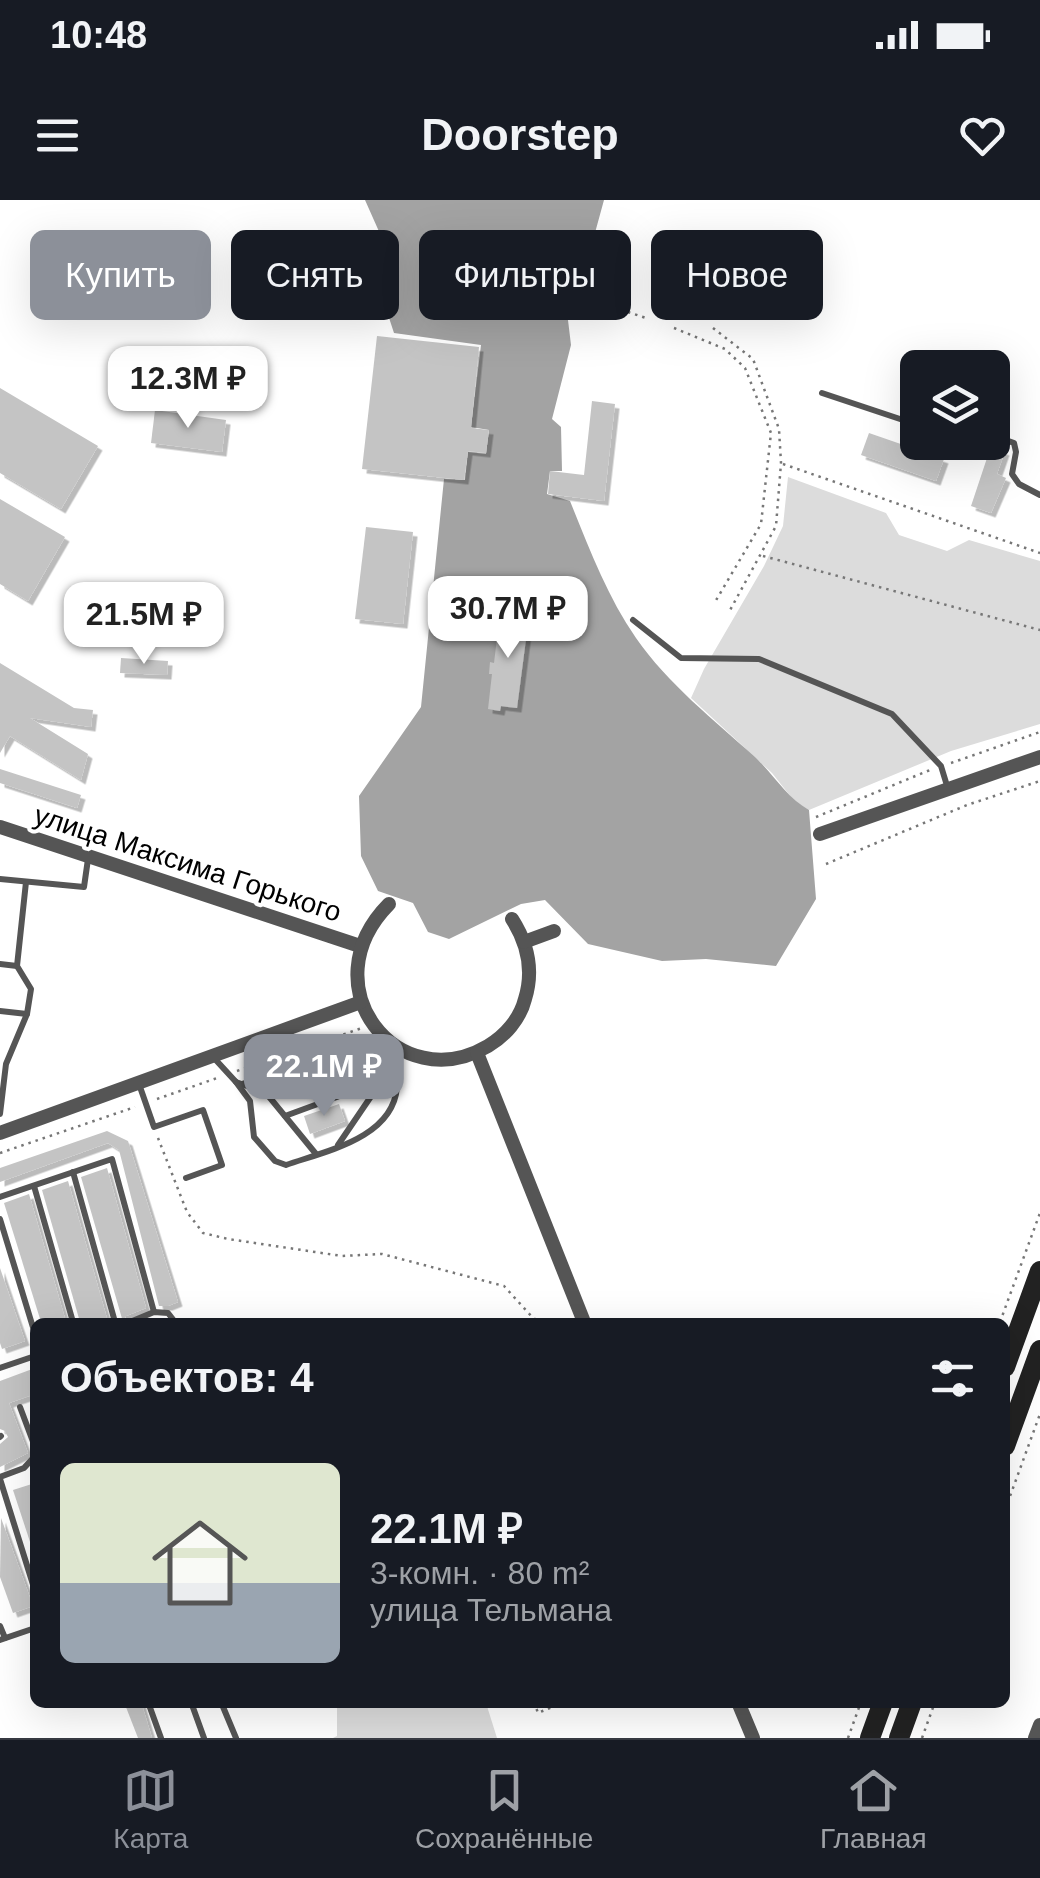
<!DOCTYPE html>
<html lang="ru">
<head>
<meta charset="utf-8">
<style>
  :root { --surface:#171b24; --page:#20242c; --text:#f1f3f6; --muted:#9ea1a6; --line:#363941; --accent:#8c9099 }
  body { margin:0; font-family:Arial,sans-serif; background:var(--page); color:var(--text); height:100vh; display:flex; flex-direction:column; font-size:38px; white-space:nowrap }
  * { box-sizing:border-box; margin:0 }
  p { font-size:32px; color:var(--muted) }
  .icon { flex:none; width:55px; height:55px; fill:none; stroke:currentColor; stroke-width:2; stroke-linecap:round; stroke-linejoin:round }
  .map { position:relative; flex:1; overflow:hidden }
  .side { position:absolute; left:30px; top:1118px; width:980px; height:390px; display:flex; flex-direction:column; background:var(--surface); border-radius:15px; box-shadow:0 10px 40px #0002 }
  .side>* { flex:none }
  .guide { position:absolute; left:30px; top:30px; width:980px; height:90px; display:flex; gap:20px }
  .tools { position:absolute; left:900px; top:150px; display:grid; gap:20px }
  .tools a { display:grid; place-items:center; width:110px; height:110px; border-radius:15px; background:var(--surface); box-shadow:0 10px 40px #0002; font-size:50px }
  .price { position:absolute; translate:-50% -85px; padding:0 22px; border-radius:20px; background:#fff; color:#222; font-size:32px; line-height:65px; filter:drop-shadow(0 2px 5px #0008) }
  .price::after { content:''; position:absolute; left:50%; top:60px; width:30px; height:22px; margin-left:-15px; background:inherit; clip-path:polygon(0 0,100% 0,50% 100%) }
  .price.selected { background:var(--accent); color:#fff }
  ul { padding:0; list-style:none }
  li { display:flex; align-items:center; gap:30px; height:250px; padding:0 30px }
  li span { display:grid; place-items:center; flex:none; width:280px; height:200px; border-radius:15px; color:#555 }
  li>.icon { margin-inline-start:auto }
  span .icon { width:120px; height:120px; fill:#fffc; stroke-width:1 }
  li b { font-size:42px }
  h2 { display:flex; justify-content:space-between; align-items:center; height:120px; padding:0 30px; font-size:42px }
  .tag { padding:0 35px; border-radius:15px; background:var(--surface); box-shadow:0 10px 40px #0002; font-size:35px; line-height:90px }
  .tag.selected { background:var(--accent); color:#fff }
  .status { display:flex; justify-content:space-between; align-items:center; height:70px; padding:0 50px; background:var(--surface); direction:ltr }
  .status svg { height:28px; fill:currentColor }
  header { display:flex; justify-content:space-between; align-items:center; height:130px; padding:0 30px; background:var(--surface); font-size:45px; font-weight:700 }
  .tabs { display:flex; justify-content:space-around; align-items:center; height:140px; border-top:2px solid var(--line); background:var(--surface); font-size:28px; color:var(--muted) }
  .tabs a { display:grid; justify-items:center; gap:5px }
  .tabs .selected { color:var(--accent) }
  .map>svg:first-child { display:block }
  .green { fill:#dcdcdc }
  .water { fill:#a3a3a3 }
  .building { fill:#c4c4c4; filter:url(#shadow) }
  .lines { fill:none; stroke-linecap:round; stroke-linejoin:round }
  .path { stroke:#777; stroke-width:2.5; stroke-dasharray:2.5 5; stroke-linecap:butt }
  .service { stroke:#555; stroke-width:6 }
  .minor { stroke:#555; stroke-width:14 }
  .secondary { stroke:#222; stroke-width:20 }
  .labels { text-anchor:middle; stroke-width:8; stroke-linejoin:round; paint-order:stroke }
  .street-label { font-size:28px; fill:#000; stroke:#fff }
</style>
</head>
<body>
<div class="status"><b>10:48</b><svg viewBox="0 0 49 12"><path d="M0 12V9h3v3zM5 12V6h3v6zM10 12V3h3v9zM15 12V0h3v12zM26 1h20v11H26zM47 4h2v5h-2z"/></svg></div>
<header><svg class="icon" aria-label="menu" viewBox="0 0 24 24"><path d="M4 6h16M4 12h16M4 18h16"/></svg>Doorstep<svg class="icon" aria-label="heart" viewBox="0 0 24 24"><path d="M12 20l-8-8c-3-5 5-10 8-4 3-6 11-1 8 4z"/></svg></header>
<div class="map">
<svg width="1040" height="1538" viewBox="0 0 1040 1538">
  <defs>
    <filter id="shadow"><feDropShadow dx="4.5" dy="4.5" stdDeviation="0" flood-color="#0004"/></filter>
  </defs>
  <rect width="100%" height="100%" fill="#fff"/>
  <!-- green -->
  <g class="green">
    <path d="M788 277 886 313 899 335 947 351 969 340 1040 361V524L951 551 809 610 795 602 772 573 691 498 704 469 764 366 783 326Z"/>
    <path d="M337 1503H486L497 1538H333L337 1536Z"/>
  </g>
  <!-- water -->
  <path class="water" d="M365 0H604L587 62 564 87 571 145 552 219 561 227 562 271H550L547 294 570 301C589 348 607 396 636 438 668 484 714 520 755 557 774 575 787 598 809 610L816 699 776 766 706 759 662 761 588 744 545 700 521 704 449 739 428 732 413 703 378 691 361 656 359 596 421 507 444 279 465 280 468 252 486 254 489 230 471 227 481 145 394 133 372 66 385 45Z"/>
  <!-- building -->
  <g class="building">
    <path d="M377 136 479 147 471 228 489 230 486 253 468 251 464 280 362 269Z"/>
    <path d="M0 188 98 246 61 309 0 273Z"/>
    <path d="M592 201 615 204 604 301 548 294 550 271 584 275Z"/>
    <path d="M155 210 226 220 222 252 151 243Z"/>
    <path d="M869 233 944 259 936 281 861 255Z"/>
    <path d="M991 246 1005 251 997 274 1006 278 991 313 971 306Z"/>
    <path d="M0 299 65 337 28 401 0 384Z"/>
    <path d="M366 327 413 332 403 424 355 419Z"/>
    <path d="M500 413 529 416 517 508 501 506 500 511 488 509 492 474H489L490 462 494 463Z"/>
    <path d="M121 458 168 461 167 475 120 473Z"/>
    <path d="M0 463 74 508 93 510 91 527 30 518 88 554 81 580 10 536 0 553Z"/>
    <path d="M0 569 81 595 77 608 0 583Z"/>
    <path d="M339 904 345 921 310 934 304 916Z"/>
    <path d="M107 931 128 941 178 1102 168 1106H159L119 950 108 943 0 982V968Z"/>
    <path d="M107 968 146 1108 126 1116 123 1122 81 977Z"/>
    <path d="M68 981 108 1122H80L42 990Z"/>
    <path d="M29 994 66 1122H41L4 1003Z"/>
    <path d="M0 1068 25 1141 2 1149 0 1143Z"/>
    <path d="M35 1168V1194L9 1203 28 1253 0 1267V1244L8 1237 5 1231 0 1229V1181Z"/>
    <path d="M35 1283V1351H33L13 1290Z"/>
    <path d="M1 1318 33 1406 13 1413 0 1377Z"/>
    <path d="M124 1502H141L152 1538H138Z"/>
  </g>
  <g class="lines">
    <!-- path -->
    <g class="path">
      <path d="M571 93 646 118"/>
      <path d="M674 128 725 149 745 168 771 233 761 324 715 402"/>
      <path d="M713 128 753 159 779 229 781 263 776 326 729 412"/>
      <path d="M783 264 1040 353"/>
      <path d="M763 356 1040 430"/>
      <path d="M951 563 1040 532"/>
      <path d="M816 617 930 570"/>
      <path d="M826 664 967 605 1040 581"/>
      <path d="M237 871 362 828"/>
      <path d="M157 899 220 877"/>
      <path d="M158 938 187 1012 203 1033 228 1039 342 1056 382 1054 504 1086 533 1118 542 1122"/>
      <path d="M0 953 135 907"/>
      <path d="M1000 1122 1040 1013"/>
      <path d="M1005 1310 1040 1214"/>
      <path d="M534 1502 538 1513 564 1502"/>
      <path d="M848 1538 861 1502"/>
      <path d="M922 1538 935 1502"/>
    </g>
    <!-- service -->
    <g class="service">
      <path d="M822 193 918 225"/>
      <path d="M992 235 1014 243 1016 252 1012 274 1019 284 1040 295"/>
      <path d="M633 420 681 458 759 459 892 514 941 566 948 589"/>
      <path d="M0 679 84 687 88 659"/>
      <path d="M0 764 17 766"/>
      <path d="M0 811 27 814"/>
      <path d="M214 858 236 882 266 893 316 954"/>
      <path d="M295 866 331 898"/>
      <path d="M236 882 250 901 254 937 275 961 286 965C326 951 393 938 397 887L345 894 285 916"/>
      <path d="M139 884 154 927 203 910 222 965 186 978"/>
      <path d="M242 884 326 855 374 892 338 945"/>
      <path d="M0 914 6 864 27 814 31 789 17 766 26 682"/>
      <path d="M73 972 115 1122"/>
      <path d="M34 986 73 1122"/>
      <path d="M0 997 112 959 154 1112"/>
      <path d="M0 1019 35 1134"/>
      <path d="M130 1122 154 1112 168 1113 175 1122"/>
      <path d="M0 1168 35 1156"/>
      <path d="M20 1207 35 1247"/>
      <path d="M0 1237 1 1236"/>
      <path d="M0 1277 24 1268 35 1256"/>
      <path d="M0 1279 35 1391"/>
      <path d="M0 1426 5 1438"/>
      <path d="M0 1440 35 1428"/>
      <path d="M148 1502 161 1538"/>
      <path d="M191 1502 204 1538"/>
      <path d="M221 1502 236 1538"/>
    </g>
    <!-- minor -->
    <g class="minor">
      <path d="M0 627 360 746"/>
      <path d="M820 634 1040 557"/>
      <path d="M389 704C308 786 398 899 488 846 505 836 520 819 525 799 534 770 528 744 512 719"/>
      <path d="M524 742 554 731"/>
      <path d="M477 853 584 1122"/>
      <path d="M0 933 361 802"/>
      <path d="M738 1502 753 1538"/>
      <path d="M1035 1538 1040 1525"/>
    </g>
    <!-- secondary -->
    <g class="secondary">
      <path d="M1005 1167 1040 1071"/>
      <path d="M1005 1246 1040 1150"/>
      <path d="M870 1538 883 1502"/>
      <path d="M899 1538 912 1502"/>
    </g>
  </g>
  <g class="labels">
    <!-- street labels -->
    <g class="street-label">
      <text transform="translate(188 663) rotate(18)" y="10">улица Максима Горького</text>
    </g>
  </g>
</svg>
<div class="tools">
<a><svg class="icon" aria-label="layers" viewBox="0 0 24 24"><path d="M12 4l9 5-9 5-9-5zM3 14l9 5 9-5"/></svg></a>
</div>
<b class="price" style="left:188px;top:231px">12.3M ₽</b>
<b class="price" style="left:508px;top:461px">30.7M ₽</b>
<b class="price" style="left:144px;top:467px">21.5M ₽</b>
<b class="price selected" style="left:324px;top:919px">22.1M ₽</b>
<div class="guide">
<a class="tag selected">Купить</a>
<a class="tag">Снять</a>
<a class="tag">Фильтры</a>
<a class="tag">Новое</a>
</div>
<section class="side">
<h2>Объектов: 4<svg class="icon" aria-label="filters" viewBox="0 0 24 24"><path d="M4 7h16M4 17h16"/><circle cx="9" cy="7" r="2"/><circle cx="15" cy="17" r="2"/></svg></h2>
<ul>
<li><span style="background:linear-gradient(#dfe7d0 60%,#9aa5b1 0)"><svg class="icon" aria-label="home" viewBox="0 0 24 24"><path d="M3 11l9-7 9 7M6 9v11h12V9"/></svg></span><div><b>22.1M ₽</b><p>3-комн. · 80 m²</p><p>улица Тельмана</p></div></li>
</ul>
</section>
</div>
<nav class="tabs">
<a class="selected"><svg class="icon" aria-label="map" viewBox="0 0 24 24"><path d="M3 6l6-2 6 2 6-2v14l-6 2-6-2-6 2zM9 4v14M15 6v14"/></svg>Карта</a>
<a><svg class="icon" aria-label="saved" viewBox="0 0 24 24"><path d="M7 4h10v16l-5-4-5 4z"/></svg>Сохранённые</a>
<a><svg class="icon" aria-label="home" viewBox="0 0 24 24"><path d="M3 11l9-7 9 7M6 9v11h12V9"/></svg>Главная</a>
</nav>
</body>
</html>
